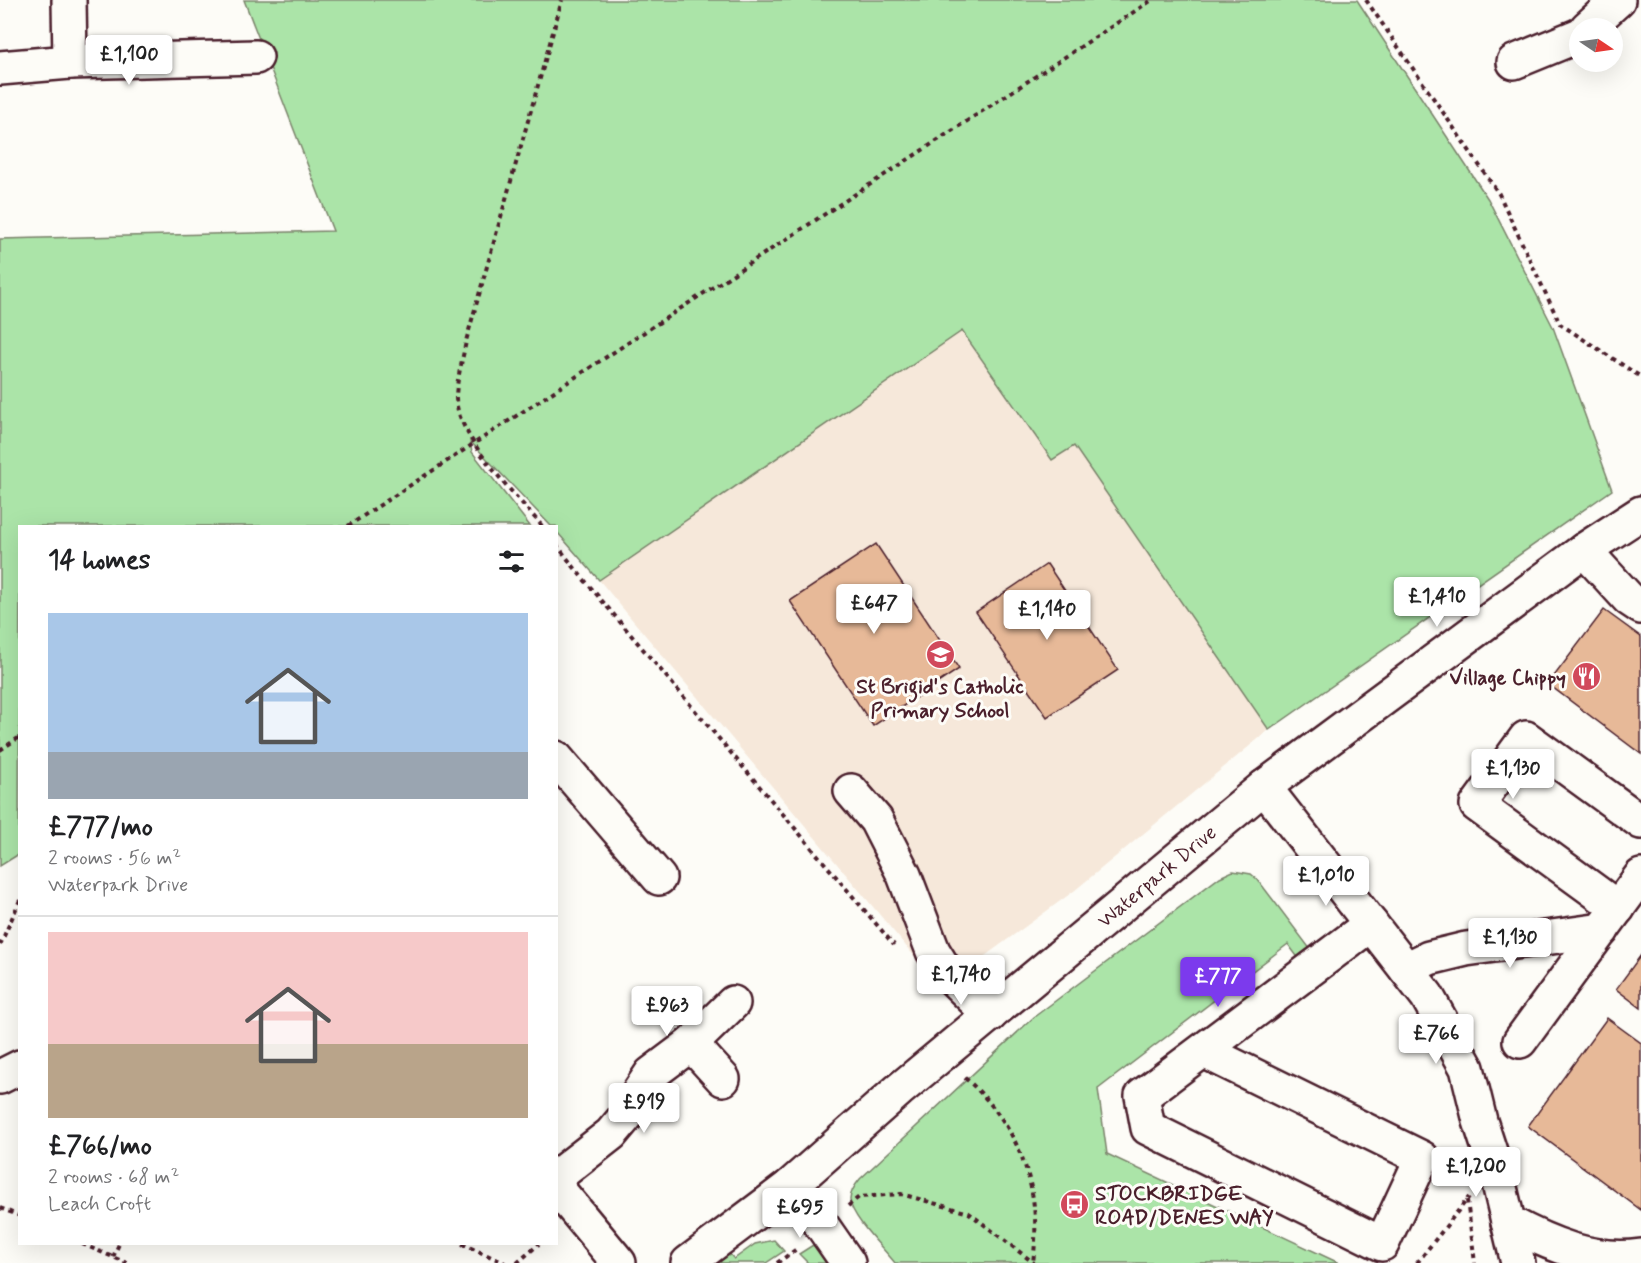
<!DOCTYPE html>
<html lang="en">
<head>
<meta charset="utf-8">
<style>
  :root { --surface:#fff; --page:#f6f6f6; --text:#202124; --muted:#757577; --line:#e0e0e0; --accent:#7c3aed }
  body { margin:0; font-family:Mynerve,sans-serif; background:var(--page); color:var(--text); height:100vh; display:flex; flex-direction:column; font-size:22px; white-space:nowrap }
  * { box-sizing:border-box; margin:0 }
  p { font-size:20px; color:var(--muted) }
  .icon { flex:none; width:33px; height:33px; fill:none; stroke:currentColor; stroke-width:2; stroke-linecap:round; stroke-linejoin:round }
  .map { position:relative; flex:1; overflow:hidden }
  .side { position:absolute; left:18px; top:525px; width:540px; height:720px; display:flex; flex-direction:column; background:var(--surface); border-radius:0px; box-shadow:0 6px 24px #0002 }
  .side>* { flex:none }
  .needle { width:39px; rotate:103deg }
  .buttons { position:absolute; left:1569px; top:18px; display:grid; gap:12px }
  .buttons a { display:grid; place-items:center; width:54px; height:54px; border-radius:50%; background:var(--surface); box-shadow:0 6px 24px #0002; font-size:30px }
  .price { position:absolute; translate:-50% -51px; padding:0 14px; border-radius:6px; background:#fff; color:#222; font-size:20px; line-height:39px; filter:drop-shadow(0 2px 3px #0008) }
  .price::after { content:''; position:absolute; left:50%; top:36px; width:18px; height:14px; margin-left:-9px; background:inherit; clip-path:polygon(0 0,100% 0,50% 100%) }
  .price.selected { background:var(--accent); color:#fff }
  ul { padding:0; list-style:none }
  li { display:grid; align-content:center; gap:12px; height:318px; padding:0 30px }
  li+li { border-top:2px solid var(--line) }
  li span { display:grid; place-items:center; height:186px; border-radius:0px; color:#555 }
  li>.icon { margin-inline-start:auto }
  span .icon { width:108px; height:108px; fill:#fffc; stroke-width:1 }
  li b { font-size:26px }
  h2 { display:flex; justify-content:space-between; align-items:center; height:72px; padding:0 30px; font-size:26px }
  .map>svg:first-child { display:block }
  .built { fill:#f6e8da }
  .green { fill:#abe4a8; stroke:#7a826a; stroke-width:1.5 }
  .building { fill:#e7b998; stroke:#4a1f2b; stroke-width:1.5 }
  .lines { fill:none; stroke-linecap:round; stroke-linejoin:round }
  .minor-casing { stroke:#4a1f2b; stroke-width:38 }
  .path { stroke:#4a1f2b; stroke-width:4; stroke-dasharray:4.5 4.5; stroke-linecap:butt }
  .minor { stroke:#fdfcf7; stroke-width:33 }
  .labels { text-anchor:middle; stroke-width:6; stroke-linejoin:round; paint-order:stroke }
  .poi-label { font-size:21px; font-weight:bold; fill:#4a1f2b; stroke:#fdfcf7; text-anchor:end }
  .street-label { font-size:21px; fill:#4a1f2b; stroke:#fdfcf7 }
</style>
</head>
<body>
<div class="map">
<svg width="1641" height="1263" viewBox="0 0 1641 1263">
  <rect width="100%" height="100%" fill="#fdfcf7"/>
  <filter id="ink" filterUnits="userSpaceOnUse"><feTurbulence type="fractalNoise" baseFrequency=".0167" numOctaves="2"/><feDisplacementMap in="SourceGraphic" scale="12" xChannelSelector="R" yChannelSelector="G"/><feConvolveMatrix kernelMatrix="1 2 1 2 8 2 1 2 1" color-interpolation-filters="sRGB"/></filter>
  <g filter="url(#ink)">
    <!-- built -->
    <path class="built" d="M962 331 1052 460 1074 445 1269 730 1074 891 941 988 599 580Z"/>
    <!-- green -->
    <g class="green">
      <path d="M244 0H1357L1488 199 1553 327 1612 490 1269 730 1074 446 1052 460 962 331 599 580 557 532 556 526H551L470 441 472 452 530 526H20L19 854 0 866V239L333 231Z"/>
      <path d="M1233 871 1251 874 1258 880 1314 954 1302 963 1288 944 1098 1089 1107 1154 1339 1263H895C884 1249 851 1217 850 1200 850 1192 855 1185 860 1179L1034 1017 1220 877Z"/>
      <path d="M774 1240 784 1251 766 1263H715L728 1252 734 1259 755 1244Z"/>
      <path d="M813 1245 828 1263H808L799 1254Z"/>
    </g>
    <!-- building -->
    <g class="building">
      <path d="M876 544 959 669 873 726 790 601Z"/>
      <path d="M1047 564 1118 670 1047 717 976 612Z"/>
      <path d="M1604 610 1641 637V754L1548 684Z"/>
      <path d="M1641 955V1008L1616 989Z"/>
      <path d="M1607 1018 1641 1043V1210L1528 1126Z"/>
    </g>
    <g class="lines">
      <defs>
        <g id="minor">
          <path d="M69 0 70 62"/>
          <path d="M1587 28 1618 0"/>
          <path d="M1514 62 1580 35"/>
          <path d="M0 68 70 62 256 57"/>
          <path d="M1584 550 1629 599 1641 607"/>
          <path d="M556 758 659 878"/>
          <path d="M1264 787 1427 996 1467 1068 1480 1121 1495 1167 1518 1263"/>
          <path d="M851 791 876 820 904 875 933 951 946 972 990 1015"/>
          <path d="M1618 908 1477 805 1526 738 1641 822"/>
          <path d="M1406 969 1429 958 1466 949 1602 930"/>
          <path d="M1520 1041 1641 876"/>
          <path d="M1204 1051 1422 1158 1382 1244 1148 1128 1142 1096 1371 924"/>
          <path d="M0 1077 20 1067"/>
          <path d="M723 1079 691 1044 733 1003"/>
          <path d="M556 1177 611 1134 627 1115 639 1092 651 1074 691 1044"/>
          <path d="M556 1187 619 1263"/>
          <path d="M789 1187 823 1227 848 1263"/>
          <path d="M1508 1222C1548 1244 1593 1263 1641 1256"/>
          <path id="s1" d="M688 1263 789 1187 899 1090 1264 787 1584 550 1641 513"/>
        </g>
      </defs>
      <!-- minor casing -->
      <use href="#minor" class="minor-casing"/>
      <!-- path -->
      <g class="path">
        <path d="M1366 0 1499 194 1560 324 1641 377"/>
        <path d="M348 526 1152 0"/>
        <path d="M542 526C517 496 455 436 456 396 457 378 463 358 466 341L562 0"/>
        <path d="M556 544 581 576 894 945"/>
        <path d="M0 750 20 737"/>
        <path d="M0 945 20 900"/>
        <path d="M965 1078C1020 1126 1043 1190 1033 1262"/>
        <path d="M1467 1200 1475 1263"/>
        <path d="M848 1206 859 1197 901 1194 969 1213 1034 1263"/>
        <path d="M0 1208 20 1216"/>
        <path d="M82 1244 127 1263"/>
        <path d="M462 1244 505 1263"/>
        <path d="M113 1257 119 1244"/>
        <path d="M517 1263 539 1244"/>
        <path d="M777 1263 798 1248"/>
        <path d="M1417 1263 1469 1197"/>
      </g>
      <!-- minor -->
      <use href="#minor" class="minor"/>
    </g>
  </g>
  <!-- icons -->
  <defs>
    <symbol id="school-disc" viewBox="-11 -11 22 22"><circle r="9.5" fill="#d1495b" stroke="#fdfcf7"/><path d="M0-5L7-2L0 1L-7-2ZM-4 1L0 2.5L4 1V4Q0 6-4 4Z" fill="#fff"/></symbol>
    <symbol id="restaurant-disc" viewBox="-11 -11 22 22"><circle r="9.5" fill="#d1495b" stroke="#fdfcf7"/><path d="M-5-6h1v4h1v-4h1v4h1v-4h1v5L-1.5 .5V6h-2V.5L-5-1ZM5-6V6H3V1.5H1.5Q1.5-4 5-6Z" fill="#fff"/></symbol>
    <symbol id="bus-disc" viewBox="-11 -11 22 22"><circle r="9.5" fill="#d1495b" stroke="#fdfcf7"/><path d="M-5-6H5V4H4V6H2V4H-2V6H-4V4H-5ZM-3.5-4V0h7V-4ZM-3.5 1.2v1.5H-2V1.2ZM2 1.2v1.5H3.5V1.2Z" fill="#fff"/></symbol>
  </defs>
  <g fill-rule="evenodd">
    <use href="#school-disc" x="924" y="638" width="33" height="33"/>
    <use href="#restaurant-disc" x="1570" y="660" width="33" height="33"/>
    <use href="#bus-disc" x="1058" y="1188" width="33" height="33"/>
  </g>
  <g class="labels">
    <!-- poi labels -->
    <g class="poi-label">
      <text x="1566" y="684">Village Chippy</text>
      <text x="940" y="693" text-anchor="middle">St Brigid's Catholic<tspan x="940" dy="24">Primary School</tspan></text>
      <text x="1095" y="1200" text-anchor="start">STOCKBRIDGE<tspan x="1095" dy="24">ROAD/DENES WAY</tspan></text>
    </g>
    <!-- street labels -->
    <g class="street-label">
      <text dy="7" stroke="none"><textPath href="#s1" startOffset="608">Waterpark Drive</textPath></text>
    </g>
  </g>
</svg>
<div class="buttons">
<a><svg class="needle" viewBox="-14 -14 28 28"><path d="M0-13l5 13h-10z" fill="#e53935"/><path d="M0 13l5-13h-10z" fill="#757577"/></svg></a>
</div>
<b class="price" style="left:129px;top:86px">£1,100</b>
<b class="price" style="left:1437px;top:628px">£1,410</b>
<b class="price" style="left:874px;top:635px">£647</b>
<b class="price" style="left:1047px;top:641px">£1,140</b>
<b class="price" style="left:1513px;top:800px">£1,130</b>
<b class="price" style="left:1326px;top:907px">£1,010</b>
<b class="price" style="left:1510px;top:969px">£1,130</b>
<b class="price" style="left:961px;top:1006px">£1,740</b>
<b class="price selected" style="left:1218px;top:1008px">£777</b>
<b class="price" style="left:667px;top:1037px">£963</b>
<b class="price" style="left:1436px;top:1065px">£766</b>
<b class="price" style="left:644px;top:1134px">£919</b>
<b class="price" style="left:1476px;top:1198px">£1,200</b>
<b class="price" style="left:800px;top:1239px">£695</b>
<section class="side">
<h2>14 homes<svg class="icon" aria-label="filters" viewBox="0 0 24 24"><path d="M4 7h16M4 17h16"/><circle cx="9" cy="7" r="2"/><circle cx="15" cy="17" r="2"/></svg></h2>
<ul>
<li><span style="background:linear-gradient(#a9c7e8 75%,#9aa5b1 0)"><svg class="icon" aria-label="home" viewBox="0 0 24 24"><path d="M3 11l9-7 9 7M6 9v11h12V9"/></svg></span><div><b>£777/mo</b><p>2 rooms · 56 m²</p><p>Waterpark Drive</p></div></li>
<li><span style="background:linear-gradient(#f6c9c9 60%,#b9a48a 0)"><svg class="icon" aria-label="home" viewBox="0 0 24 24"><path d="M3 11l9-7 9 7M6 9v11h12V9"/></svg></span><div><b>£766/mo</b><p>2 rooms · 68 m²</p><p>Leach Croft</p></div></li>
</ul>
</section>
</div>
</body>
</html>
